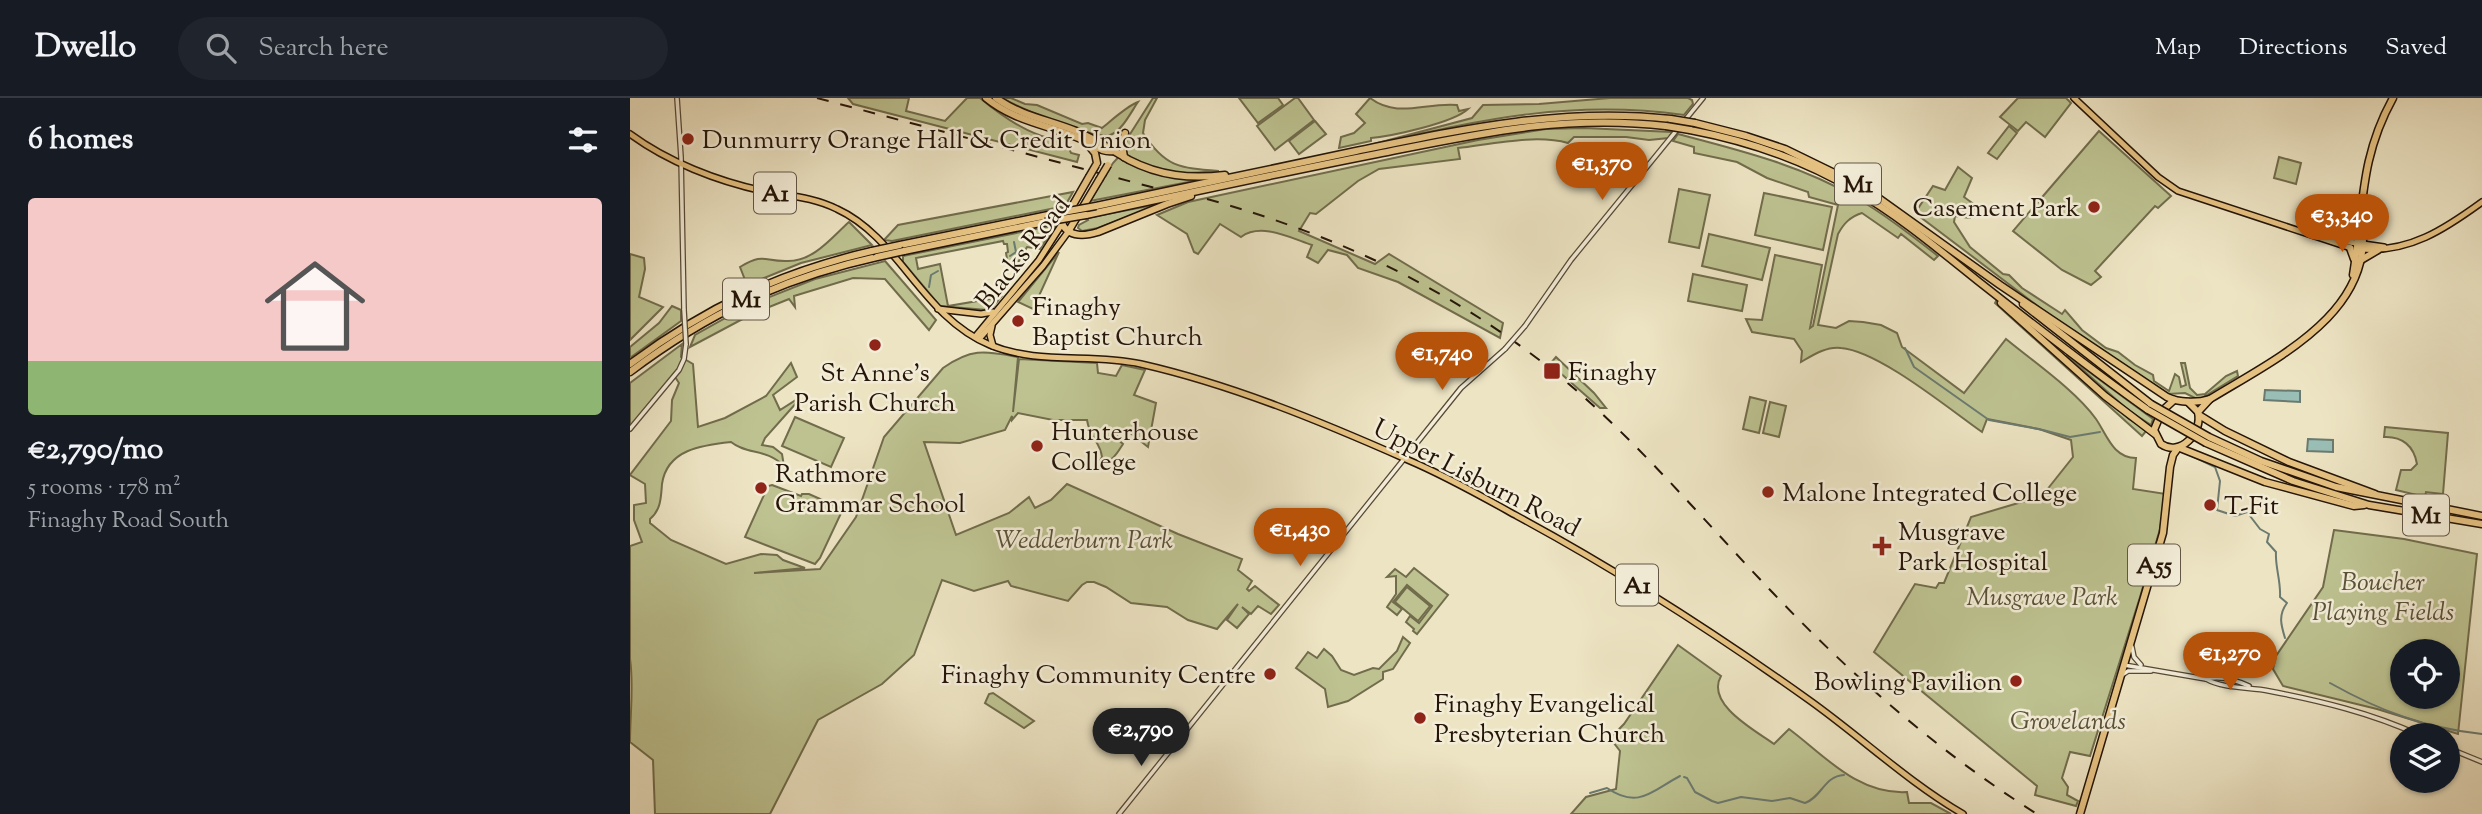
<!DOCTYPE html>
<html lang="en">
<head>
<meta charset="utf-8">
<style>
  :root { --surface:#171b24; --page:#20242c; --text:#f1f3f6; --muted:#9ea1a6; --line:#363941; --accent:#b45309 }
  body { margin:0; font-family:"Sorts Mill Goudy",serif; background:var(--page); color:var(--text); height:100vh; display:flex; flex-direction:column; font-size:26px; white-space:nowrap }
  * { box-sizing:border-box; margin:0 }
  p { font-size:23px; color:var(--muted) }
  .icon { flex:none; width:38px; height:38px; fill:none; stroke:currentColor; stroke-width:2; stroke-linecap:round; stroke-linejoin:round }
  .map { position:relative; flex:1; overflow:hidden }
  .side { display:flex; flex-direction:column; background:var(--surface); width:630px }
  .side>* { flex:none }
  .buttons { position:absolute; left:1760px; top:541px; display:grid; gap:14px }
  .buttons a { display:grid; place-items:center; width:70px; height:70px; border-radius:50%; background:var(--surface); box-shadow:0 2px 5px #0004; font-size:35px }
  .price { position:absolute; translate:-50% -60px; padding:0 16px; border-radius:24px; background:var(--accent); color:#fff; font-size:23px; line-height:46px; filter:drop-shadow(0 2px 4px #0008) }
  .price::after { content:''; position:absolute; left:50%; top:42px; width:21px; height:16px; margin-left:-10px; background:inherit; clip-path:polygon(0 0,100% 0,50% 100%) }
  .price.selected { background:#222; color:#fff }
  ul { padding:0; list-style:none }
  li { display:grid; align-content:center; gap:14px; height:371px; padding:0 28px }
  li+li { border-top:2px solid var(--line) }
  li span { display:grid; place-items:center; height:217px; border-radius:7px; color:#555 }
  li>.icon { margin-inline-start:auto }
  span .icon { width:126px; height:126px; fill:#fffc; stroke-width:1 }
  li b { font-size:30px }
  h2 { display:flex; justify-content:space-between; align-items:center; height:84px; padding:0 28px; font-size:30px }
  header { display:flex; align-items:center; gap:42px; box-sizing:border-box; height:98px; padding:0 35px; background:var(--surface); border-bottom:2px solid var(--line) }
  header strong { font-size:33px }
  nav { display:flex; gap:38px; margin-inline-start:auto; font-size:24px }
  .search { width:490px; height:63px; background:var(--page); display:flex; align-items:center; gap:18px; box-sizing:border-box; padding:0 24px; border-radius:38px; color:var(--muted); font-size:26px }
  main { display:flex; flex:1; min-height:0 }
  .map>svg:first-child { display:block }
  .green { fill:#bdc290; stroke:#716c4c; stroke-width:2; fill-rule:evenodd }
  .water { fill:#99beb5; stroke:#6b7a70; stroke-width:2 }
  .lines { fill:none; stroke-linecap:round; stroke-linejoin:round }
  .stream { stroke:#6b7a70; stroke-width:2 }
  .minor-casing { stroke:#574937; stroke-width:6 }
  .major-casing { stroke:#251508; stroke-width:8 }
  .highway-casing { stroke:#251508; stroke-width:9 }
  .minor { stroke:#f3edd8; stroke-width:3.5 }
  .major { stroke:#e6c282; stroke-width:5 }
  .highway { stroke:#e6c282; stroke-width:6 }
  .rail { stroke:#251508; stroke-width:2; stroke-dasharray:12 12; stroke-linecap:butt }
  .minor-bridge-casing { stroke:#574937; stroke-width:6; stroke-linecap:butt }
  .highway-bridge-casing { stroke:#251508; stroke-width:9; stroke-linecap:butt }
  .minor-bridge { stroke:#f3edd8; stroke-width:3.5 }
  .highway-bridge { stroke:#e6c282; stroke-width:6 }
  .poi-dot { fill:#8f2418; stroke:#f3edd8; stroke-width:2.5 }
  .labels { text-anchor:middle; stroke-width:5; stroke-linejoin:round; paint-order:stroke }
  .shield { fill:#f3edd8; stroke:#635646; stroke-width:2 }
  .shield-label { font-size:24px; font-weight:bold; fill:#251508 }
  .poi-label { font-size:26px; fill:#251508; stroke:#f3edd8; text-anchor:start }
  .street-label { font-size:26px; fill:#251508; stroke:#f3edd8 }
  .park-label { font-size:26px; font-style:italic; fill:#5a5238; stroke:#f3edd8 }
</style>
</head>
<body>
<header>
<strong>Dwello</strong>
<div class="search"><svg class="icon" aria-label="search" viewBox="0 0 24 24"><circle cx="10" cy="10" r="6"/><path d="M15 15l6 6"/></svg>Search here</div>
<nav><a>Map</a><a>Directions</a><a>Saved</a></nav>
</header>
<main>
<section class="side">
<h2>6 homes<svg class="icon" aria-label="filters" viewBox="0 0 24 24"><path d="M4 7h16M4 17h16"/><circle cx="9" cy="7" r="2"/><circle cx="15" cy="17" r="2"/></svg></h2>
<ul>
<li><span style="background:linear-gradient(#f6c9c9 75%,#8fb573 0)"><svg class="icon" aria-label="home" viewBox="0 0 24 24"><path d="M3 11l9-7 9 7M6 9v11h12V9"/></svg></span><div><b>€2,790/mo</b><p>5 rooms · 178 m²</p><p>Finaghy Road South</p></div></li>
</ul>
</section>
<div class="map">
<svg width="1852" height="716" viewBox="0 0 1852 716">
  <rect width="100%" height="100%" fill="#ede4c3"/>
  <filter id="stains"><feTurbulence type="fractalNoise" baseFrequency=".00286" numOctaves="4"/><feColorMatrix values="0 0 0 0 .2 0 0 0 0 .09 0 0 0 0 .02 0 0 0 .5 -.17"/></filter>
  <radialGradient id="worn" r=".72"><stop offset=".6" stop-color="#630" stop-opacity="0"/><stop offset="1" stop-color="#630" stop-opacity=".3"/></radialGradient>
  <!-- green -->
  <g class="green">
    <path d="M218 0H279L276 13 315 23 337 0H350C368 15 387 29 409 37 418 41 428 41 437 46L441 55 449 57 447 64 223 6Z"/>
    <path d="M372 0H381L395 6 407 7 452 26 458 25 472 30C482 22 497 8 508 4 501 14 492 33 480 37 464 42 388 9 372 0Z"/>
    <path d="M523 0H527L515 22 513 35C535 69 549 70 589 73L533 77 569 82 460 103 483 65 494 53 495 44Z"/>
    <path d="M609 0H648L653 7 628 25Z"/>
    <path d="M665 0H668L684 22 645 52 627 28Z"/>
    <path d="M740 0C768 21 795 4 827 7L829 13 838 11C823 25 762 38 741 40V43L709 50 711 39 724 35 735 25 726 16Z"/>
    <path d="M980 0H1058L1062 2 1063 6 1054 17C939 1 851 22 740 47L842 20 853 7 909 6Z"/>
    <path d="M1388 0H1436L1441 5 1415 39 1396 24 1388 33 1370 19Z"/>
    <path d="M685 23 696 36 669 56 659 43Z"/>
    <path d="M1379 28 1387 35 1367 61 1358 55Z"/>
    <path d="M954 30 1042 34 1039 40 1019 42 996 39H944L938 45C906 36 862 46 828 50L830 61 749 71 728 83 686 116 680 115 669 133 745 166 759 156 873 225 870 240 768 184 728 170 717 157 698 152 688 165 677 159 682 147C661 140 631 124 611 139L590 126 568 156 564 154 557 136 527 117 558 104 848 42 916 31Z"/>
    <path d="M1469 33 1541 98 1528 110 1525 108 1465 173 1471 179 1461 187 1432 172 1383 133Z"/>
    <path d="M1048 36C1109 52 1170 67 1225 99 1254 116 1281 137 1308 158L1304 162 1271 136 1268 140 1232 115C1220 119 1214 125 1208 136L1188 227 1206 230 1219 223 1233 224 1251 227 1267 235 1272 249 1334 295 1376 241C1404 264 1446 293 1466 321 1477 337 1483 360 1506 360L1503 391 1536 396 1530 431 1510 499 1460 658 1440 654 1432 680 1438 689 1437 697 1448 703 1446 708 1405 697 1407 688 1244 554 1285 486 1306 490 1309 485H1314L1341 419 1412 398 1443 359 1441 342 1409 331 1357 321 1352 334C1319 311 1249 253 1211 250 1197 248 1183 257 1171 264L1172 253 1164 241 1122 234 1116 221 1132 222 1145 157 1192 167 1180 230 1183 228 1208 107 1179 99 1178 94 1137 80 1107 64 1064 55V49L1043 43Z"/>
    <path d="M1649 59 1671 65 1666 86 1644 80Z"/>
    <path d="M1328 69 1342 80 1334 99 1345 107 1340 120 1325 118 1324 124 1340 149 1373 176 1379 177 1392 190 1432 216 1435 212 1452 232 1476 250 1488 254 1505 267 1523 277 1524 283 1539 293 1545 276 1549 279 1551 289 1556 287 1551 265H1555L1560 290 1567 297 1575 296 1596 278 1607 273 1608 278 1572 300 1567 301 1555 295 1538 296 1417 215 1285 115 1303 88 1315 92Z"/>
    <path d="M1049 91 1080 97 1069 150 1039 144Z"/>
    <path d="M443 94 435 108 262 143 254 142 268 127Z"/>
    <path d="M1134 95 1202 109 1193 152 1125 137Z"/>
    <path d="M534 105 468 130 452 133 448 130 449 127 458 122 457 120Z"/>
    <path d="M219 124 242 147 171 165 117 187 110 169C135 154 133 164 158 163 184 163 201 140 219 124Z"/>
    <path d="M426 127 410 151 397 149 389 163 378 167 376 155 378 154 377 146H374L373 143 286 160 288 171 310 166 318 208 371 199 363 209 357 212 310 208 273 164V158Z"/>
    <path d="M1079 136 1140 150 1132 182 1072 168Z"/>
    <path d="M429 154 403 211 388 204Z"/>
    <path d="M0 156 14 160 15 171 9 199 33 209 0 242Z"/>
    <path d="M255 163 306 222 299 232 255 181 223 180 164 198 165 209 159 201 122 216 60 249 65 237 117 208 185 181Z"/>
    <path d="M1063 176 1117 187 1112 213 1058 203Z"/>
    <path d="M1366 203 1499 321 1517 332 1512 338 1365 205Z"/>
    <path d="M42 208 51 212V223L0 260V249L29 225Z"/>
    <path d="M52 246 51 259 63 266 68 329 95 320 136 298 161 265 167 279 143 297 150 312 166 302 168 303 135 340 132 347 143 349 152 356 154 368C136 350 117 357 101 344 73 347 37 351 32 386 31 399 31 412 20 421V425L41 442 96 466 131 456 147 457 153 462 175 470 124 475 190 471 226 419 254 339 313 270C342 250 354 253 388 259L383 314 389 261 467 265 468 275 486 278 492 267 515 272 504 297 526 305 518 349 494 330 485 339 493 346C486 357 483 364 469 364L472 359C470 343 460 341 457 322H423L388 315 382 322V318L375 332 330 345 294 344 326 437 379 415 399 399 405 410 421 402 437 386 548 436 612 461 608 472 622 483 617 491 619 493 625 488 649 507 641 516 628 508 621 516 612 509 619 516 607 530 597 522 608 506 587 531 558 522 537 509 501 505 476 489 464 484H457L452 487 438 503 381 488 378 483 344 493 312 482 284 557 252 586 188 622 140 716H25L23 662 0 644C0 617 4 588 0 561V448L12 444 4 422V407L16 405 15 386 0 377 41 323 42 302 49 285 45 279 0 331V285Z"/>
    <path d="M1436 257 1523 321 1521 327 1498 312Z"/>
    <path d="M926 259 964 295 976 310H970L920 266Z"/>
    <path d="M1120 299 1136 303 1129 335 1113 331Z"/>
    <path d="M1140 304 1156 308 1149 339 1133 335Z"/>
    <path d="M165 319 214 340 201 369 152 348Z"/>
    <path d="M1755 329 1818 335 1813 396 1796 394 1795 399 1766 392 1771 372H1781L1787 366C1784 348 1772 338 1754 339Z"/>
    <path d="M142 387 171 398 172 396H179L213 411 190 460 185 466 115 439 138 388Z"/>
    <path d="M1704 432 1774 441 1847 456 1828 636 1747 611 1653 588 1643 571 1646 558 1693 489ZM1773 553H1818V598H1773Z"/>
    <path d="M784 470 818 497 787 536 783 533 784 531 776 524 780 518 789 525 802 508 777 487 763 504 772 511 767 517 757 509 766 496V478L757 479 765 471 776 479Z"/>
    <path d="M777 489 800 508 788 523 765 504Z"/>
    <path d="M773 539 780 545 763 571 753 574V581L718 603 698 609 695 591 666 570 678 554 687 560 694 551 702 558 711 572 724 577 743 570 749 571 767 553Z"/>
    <path d="M1048 547 1091 578C1075 606 1126 633 1144 646L1159 631C1193 656 1227 697 1277 694L1279 705H1301L1321 716H941L956 699 986 691 990 653 980 640 994 626Z"/>
    <path d="M363 595 404 623 394 630 355 605 359 596Z"/>
  </g>
  <!-- water -->
  <g class="water">
    <path d="M1635 292 1670 293V304L1634 302Z"/>
    <path d="M1678 341 1703 342V354L1677 353Z"/>
  </g>
  <g class="lines">
    <!-- stream -->
    <g class="stream">
      <path d="M380 158 386 154 384 144"/>
      <path d="M299 189 301 177 308 173"/>
      <path d="M1275 250 1284 269 1359 322 1413 332 1440 339 1470 334"/>
      <path d="M1560 357 1585 369 1590 383 1587 412 1605 418 1617 414 1630 431 1639 436 1637 444 1646 454C1645 469 1651 483 1650 499L1657 505C1648 517 1651 527 1655 540"/>
      <path d="M1700 585C1750 613 1795 630 1852 636"/>
      <path d="M1054 679 1057 680 1065 694 1082 703 1088 705 1111 699 1142 703 1160 700 1175 705C1192 699 1194 678 1214 677"/>
      <path d="M960 695 977 690C1009 712 1023 692 1050 678"/>
    </g>
    <defs>
      <g id="minor">
        <path d="M47 0 51 59 54 212"/>
        <path d="M895 228 941 162 1073 0"/>
        <path d="M0 331 49 272 54 261 56 246"/>
        <path d="M1502 549 1504 559 1511 567"/>
        <path d="M1494 567 1576 581C1591 577 1606 582 1619 588"/>
        <path d="M1492 577 1498 573H1521"/>
        <path d="M1576 581C1594 591 1619 589 1639 593 1691 603 1741 615 1789 637"/>
        <path d="M1818 650 1852 664"/>
        <path d="M489 716 831 290 875 251"/>
      </g>
      <g id="major">
        <path d="M1444 0 1528 79 1548 93 1721 150"/>
        <path d="M0 36C38 64 87 83 133 93 159 98 183 99 207 111 270 140 291 218 360 247 408 267 461 255 511 266 603 287 692 324 778 362 816 378 851 398 887 418 989 473 1085 535 1179 602 1231 639 1278 684 1333 716"/>
        <path d="M1705 142 1754 149"/>
        <path d="M1731 151C1779 155 1815 131 1852 104"/>
        <path d="M308 211 351 216 363 214"/>
        <path d="M362 228 360 237 363 248"/>
        <path d="M345 239 409 162 432 126"/>
        <path d="M349 241 413 168 438 134"/>
      </g>
      <g id="highway">
        <path d="M356 0C385 24 420 27 453 42 465 47 471 55 484 53"/>
        <path d="M366 0C391 18 419 22 446 33 465 41 482 52 499 62 530 78 560 81 595 77"/>
        <path d="M1065 25 1116 38 1155 51 1233 89 1370 187 1537 299C1549 305 1568 305 1580 301"/>
        <path d="M1060 32C1118 43 1174 62 1224 92 1269 118 1308 151 1348 183 1404 227 1460 271 1518 312"/>
        <path d="M460 49 465 55 467 65"/>
        <path d="M494 59 492 47 495 35"/>
        <path d="M459 79 432 126C440 140 455 138 468 134L537 106 561 98"/>
        <path d="M466 108C553 90 639 71 726 53 832 31 933 9 1041 21"/>
        <path d="M456 117C553 96 650 75 747 56 848 36 933 16 1036 28"/>
        <path d="M438 134 469 82"/>
        <path d="M270 147 428 115"/>
        <path d="M1720 150 1724 161"/>
        <path d="M274 153 415 124"/>
        <path d="M1731 162 1748 152"/>
        <path d="M1723 177C1734 111 1729 61 1763 0"/>
        <path d="M1371 205 1475 298 1525 336"/>
        <path d="M1393 206 1521 306"/>
        <path d="M0 266C75 210 150 174 242 153"/>
        <path d="M0 274C77 216 152 180 247 159"/>
        <path d="M1544 302 1532 313 1524 332 1531 346C1550 359 1573 335 1568 314L1558 304"/>
        <path d="M1568 314 1580 301C1645 261 1749 213 1731 120"/>
        <path d="M1569 317 1595 333 1659 364 1745 396"/>
        <path d="M1579 339 1631 363 1706 389 1852 418"/>
        <path d="M1576 345 1663 383 1739 407 1852 426"/>
        <path d="M1550 350 1635 384 1724 408 1734 407"/>
        <path d="M1450 716 1533 435 1540 369 1543 357 1548 350"/>
      </g>
    </defs>
    <!-- minor casing -->
    <use href="#minor" class="minor-casing"/>
    <!-- major casing -->
    <use href="#major" class="major-casing"/>
    <!-- highway casing -->
    <use href="#highway" class="highway-casing"/>
    <!-- minor -->
    <use href="#minor" class="minor"/>
    <!-- major -->
    <use href="#major" class="major"/>
    <!-- highway -->
    <use href="#highway" class="highway"/>
    <!-- rail -->
    <g class="rail">
      <path d="M187 0 525 90"/>
      <path d="M577 101C702 136 809 185 912 264 998 331 1069 418 1144 496 1223 579 1310 655 1407 716"/>
    </g>
    <defs>
      <g id="minor-bridge">
        <path d="M54 212 56 246"/>
        <path d="M875 251 895 228"/>
      </g>
      <g id="highway-bridge">
        <path d="M1041 21 1065 25"/>
        <path d="M1036 28 1060 32"/>
        <path d="M459 79 466 67"/>
        <path d="M469 82 478 67"/>
        <path d="M428 115 466 108"/>
        <path d="M415 124 456 117"/>
        <path d="M242 153 270 147"/>
        <path d="M247 159 274 153"/>
        <path d="M1521 306 1579 339"/>
        <path d="M1518 312 1576 345"/>
      </g>
    </defs>
    <!-- minor-bridge casing -->
    <use href="#minor-bridge" class="minor-bridge-casing"/>
    <!-- highway-bridge casing -->
    <use href="#highway-bridge" class="highway-bridge-casing"/>
    <!-- minor-bridge -->
    <use href="#minor-bridge" class="minor-bridge"/>
    <!-- highway-bridge -->
    <use href="#highway-bridge" class="highway-bridge"/>
  </g>
  <!-- markers -->
  <g class="poi-dot">
    <circle cx="58" cy="41" r="7"/>
    <circle cx="1464" cy="109" r="7"/>
    <circle cx="388" cy="223" r="7"/>
    <circle cx="245" cy="247" r="7"/>
    <rect x="913" y="264" width="18" height="18" rx="3.5"/>
    <circle cx="407" cy="348" r="7"/>
    <circle cx="131" cy="390" r="7"/>
    <circle cx="1138" cy="394" r="7"/>
    <circle cx="1580" cy="407" r="7"/>
    <path d="M1248.5 437.5h7v7h7v7h-7v7h-7v-7h-7v-7h7z"/>
    <circle cx="640" cy="576" r="7"/>
    <circle cx="1386" cy="583" r="7"/>
    <circle cx="790" cy="620" r="7"/>
  </g>
  <g class="labels">
    <!-- shield labels -->
    <g class="shield">
      <rect x="1205" y="65.5" width="46" height="41" rx="5"/>
      <rect x="124" y="74.5" width="42" height="41" rx="5"/>
      <rect x="93" y="180.5" width="46" height="41" rx="5"/>
      <rect x="1773" y="396.5" width="46" height="41" rx="5"/>
      <rect x="1498" y="446.5" width="52" height="41" rx="5"/>
      <rect x="986" y="466.5" width="42" height="41" rx="5"/>
    </g>
    <g class="shield-label">
      <text x="1228" y="94">M1</text>
      <text x="145" y="103">A1</text>
      <text x="116" y="209">M1</text>
      <text x="1796" y="425">M1</text>
      <text x="1524" y="475">A55</text>
      <text x="1007" y="495">A1</text>
    </g>
    <!-- poi labels -->
    <g class="poi-label">
      <text x="72" y="50">Dunmurry Orange Hall &amp; Credit Union</text>
      <text x="1450" y="118" text-anchor="end">Casement Park</text>
      <text x="402" y="217">Finaghy<tspan x="402" dy="30">Baptist Church</tspan></text>
      <text x="938" y="282">Finaghy</text>
      <text x="245" y="283" text-anchor="middle">St Anne's<tspan x="245" dy="30">Parish Church</tspan></text>
      <text x="421" y="342">Hunterhouse<tspan x="421" dy="30">College</tspan></text>
      <text x="145" y="384">Rathmore<tspan x="145" dy="30">Grammar School</tspan></text>
      <text x="1152" y="403">Malone Integrated College</text>
      <text x="1594" y="416">T-Fit</text>
      <text x="1268" y="442">Musgrave<tspan x="1268" dy="30">Park Hospital</tspan></text>
      <text x="626" y="585" text-anchor="end">Finaghy Community Centre</text>
      <text x="1372" y="592" text-anchor="end">Bowling Pavilion</text>
      <text x="804" y="614">Finaghy Evangelical<tspan x="804" dy="30">Presbyterian Church</tspan></text>
    </g>
    <!-- street labels -->
    <g class="street-label">
      <text transform="translate(392 154) rotate(-52)" y="9">Blacks Road</text>
      <text transform="translate(847 379) rotate(27)" y="9">Upper Lisburn Road</text>
    </g>
    <!-- park labels -->
    <g class="park-label">
      <text x="454" y="450">Wedderburn Park</text>
      <text x="1753" y="492">Boucher<tspan x="1753" dy="30">Playing Fields</tspan></text>
      <text x="1412" y="507">Musgrave Park</text>
      <text x="1438" y="631">Grovelands</text>
    </g>
  </g>
  <rect width="100%" height="100%" filter="url(#stains)"/>
  <rect width="100%" height="100%" fill="url(#worn)"/>
</svg>
<div class="buttons">
<a><svg class="icon" aria-label="locate" viewBox="0 0 24 24"><circle cx="12" cy="12" r="6"/><path d="M12 2v4M12 18v4M2 12h4M18 12h4"/></svg></a>
<a><svg class="icon" aria-label="layers" viewBox="0 0 24 24"><path d="M12 4l9 5-9 5-9-5zM3 14l9 5 9-5"/></svg></a>
</div>
<b class="price" style="left:972px;top:104px">€1,370</b>
<b class="price" style="left:1712px;top:156px">€3,340</b>
<b class="price" style="left:812px;top:294px">€1,740</b>
<b class="price" style="left:670px;top:470px">€1,430</b>
<b class="price" style="left:1600px;top:594px">€1,270</b>
<b class="price selected" style="left:511px;top:670px">€2,790</b>
</div>
</main>
</body>
</html>
